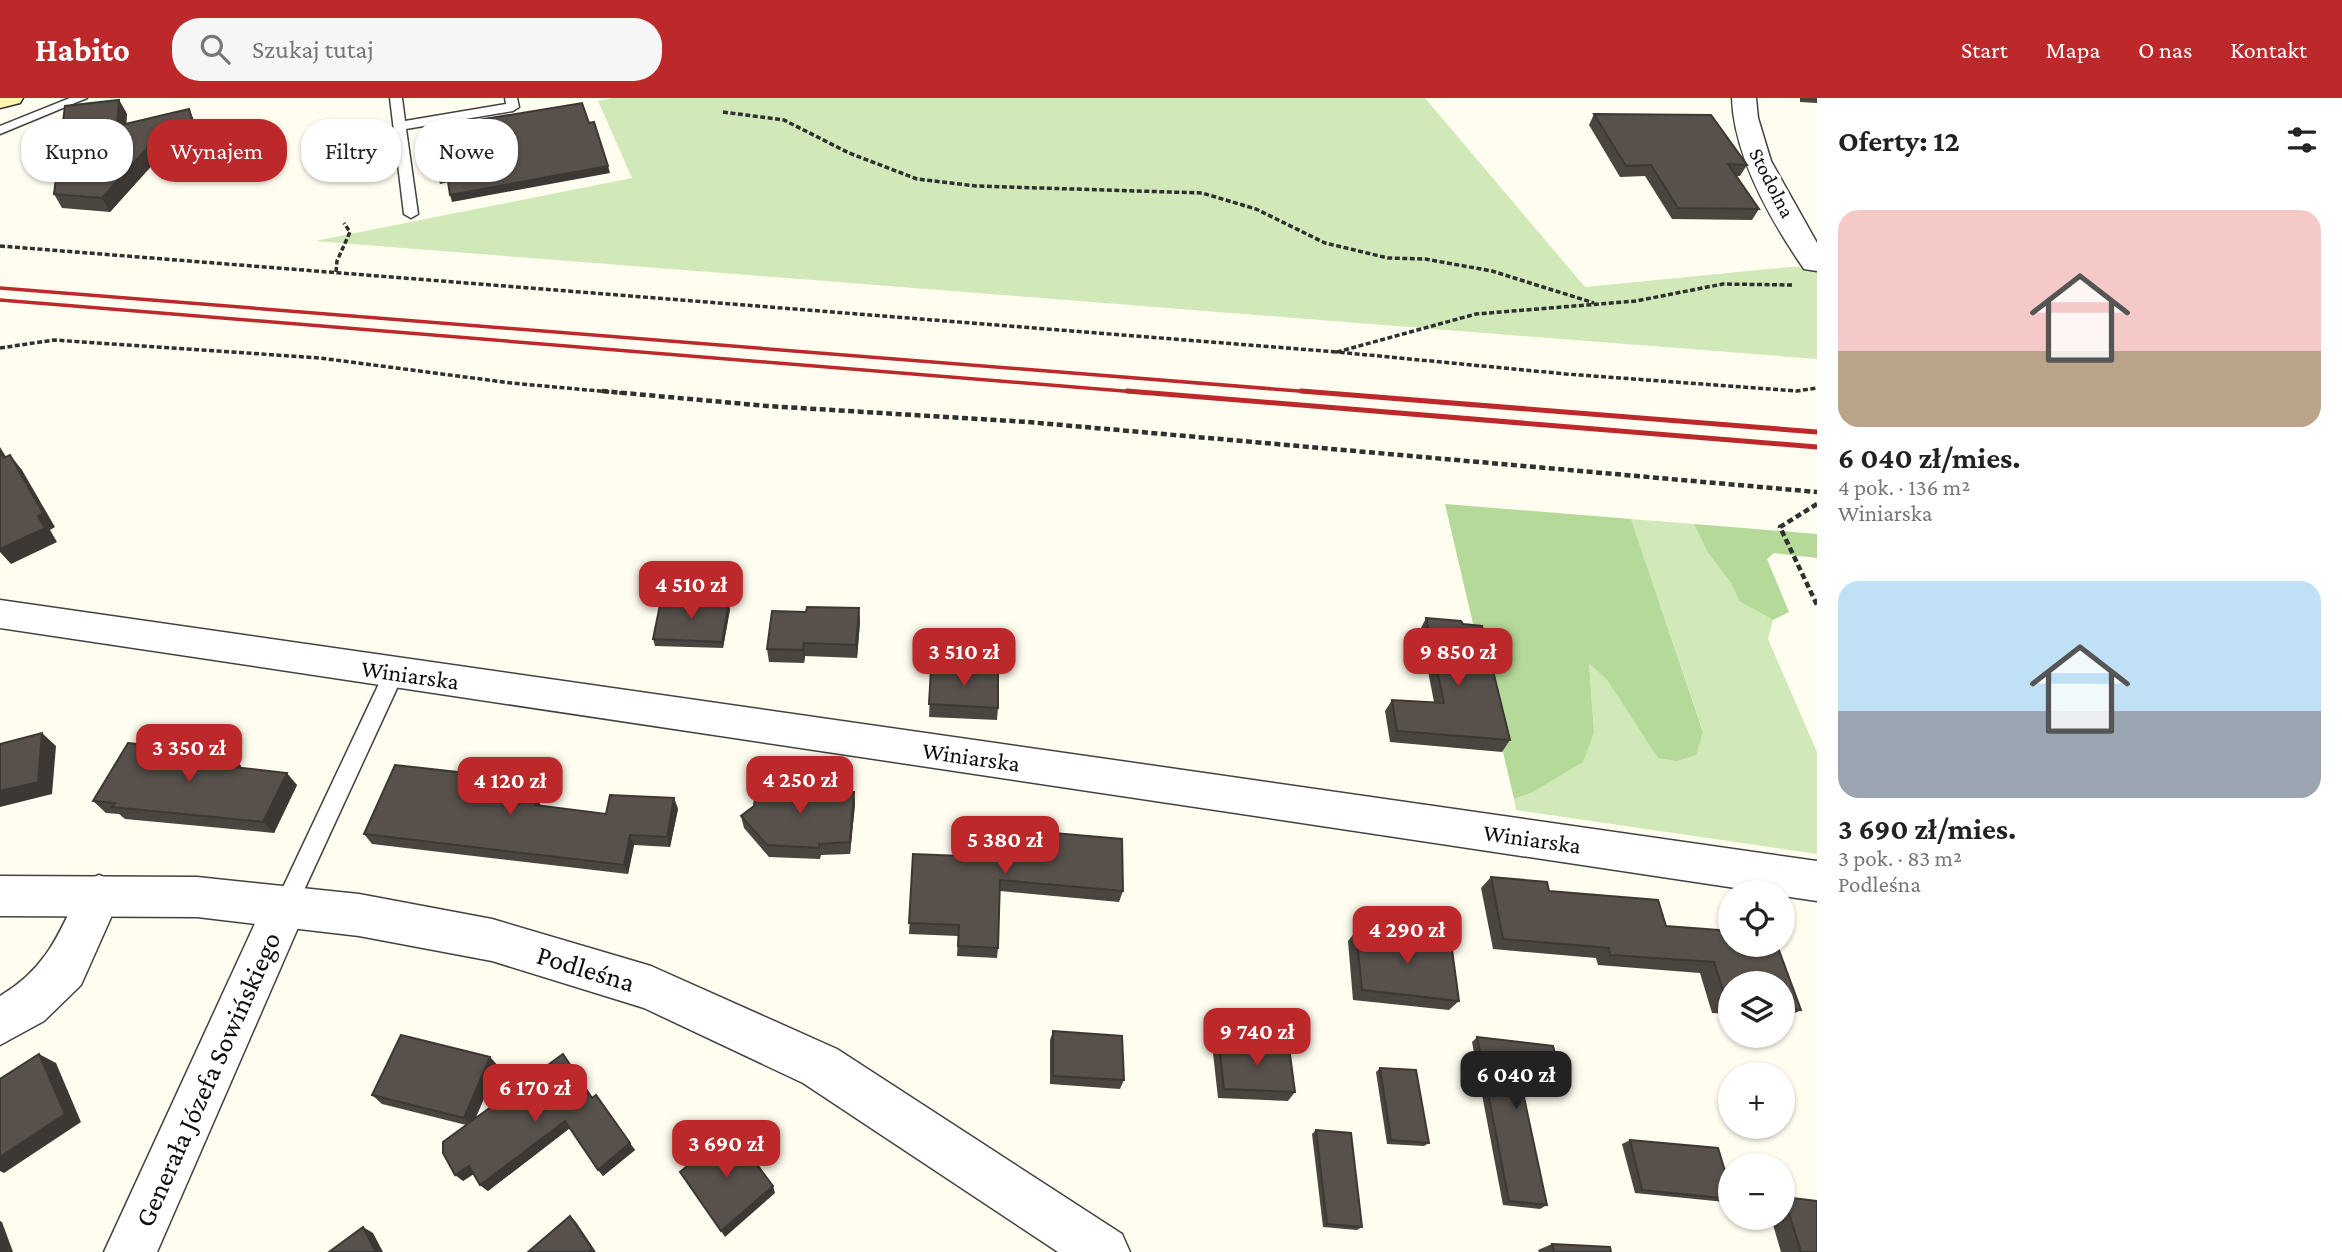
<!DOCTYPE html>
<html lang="pl">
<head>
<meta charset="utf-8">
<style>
  :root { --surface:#fff; --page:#f6f6f6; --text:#222; --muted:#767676; --accent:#bd282b }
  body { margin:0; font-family:"Crimson Pro",serif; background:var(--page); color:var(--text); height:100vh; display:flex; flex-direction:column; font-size:26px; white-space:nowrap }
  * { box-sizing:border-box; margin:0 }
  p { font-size:23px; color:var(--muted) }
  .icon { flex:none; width:38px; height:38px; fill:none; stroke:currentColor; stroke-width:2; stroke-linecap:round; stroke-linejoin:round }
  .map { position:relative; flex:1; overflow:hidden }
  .sheet { display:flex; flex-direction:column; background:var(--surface); width:525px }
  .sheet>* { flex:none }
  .hud { position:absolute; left:21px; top:21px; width:665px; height:63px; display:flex; gap:14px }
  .controls { position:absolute; left:1718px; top:782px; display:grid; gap:14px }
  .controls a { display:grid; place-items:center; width:77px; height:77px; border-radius:50%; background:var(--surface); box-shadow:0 2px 5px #0004; font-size:35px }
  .price { position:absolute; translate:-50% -60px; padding:0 16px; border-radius:14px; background:var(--accent); color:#fff; font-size:23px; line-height:46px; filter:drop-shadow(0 2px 4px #0008) }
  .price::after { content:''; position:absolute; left:50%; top:42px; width:21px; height:16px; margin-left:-10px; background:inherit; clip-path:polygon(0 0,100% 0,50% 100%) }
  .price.selected { background:#222; color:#fff }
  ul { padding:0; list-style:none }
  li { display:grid; align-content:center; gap:14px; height:371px; padding:0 21px }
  li span { display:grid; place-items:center; height:217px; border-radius:21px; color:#555 }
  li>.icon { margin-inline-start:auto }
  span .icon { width:126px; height:126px; fill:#fffc; stroke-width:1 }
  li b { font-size:30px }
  h2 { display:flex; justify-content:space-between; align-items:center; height:84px; padding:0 21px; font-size:30px }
  .tag { padding:0 24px; border-radius:28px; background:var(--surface); box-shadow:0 2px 5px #0004; font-size:24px; line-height:63px }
  .tag.selected { background:var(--accent); color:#fff }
  header { display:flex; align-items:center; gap:42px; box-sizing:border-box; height:98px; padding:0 35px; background:var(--accent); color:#fff }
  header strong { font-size:33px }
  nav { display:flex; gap:38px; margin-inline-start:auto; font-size:24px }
  .search { width:490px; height:63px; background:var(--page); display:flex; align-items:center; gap:18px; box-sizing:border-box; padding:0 24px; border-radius:28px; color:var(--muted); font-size:26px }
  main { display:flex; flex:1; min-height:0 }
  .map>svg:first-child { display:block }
  .green { fill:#d1e9b9 }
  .forest { fill:#b5d999 }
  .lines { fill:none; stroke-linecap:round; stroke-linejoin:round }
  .service-casing { stroke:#414141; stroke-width:3 }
  .minor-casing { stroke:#414141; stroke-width:3 }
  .tertiary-casing { stroke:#414141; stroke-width:3 }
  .secondary-casing { stroke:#303030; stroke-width:3 }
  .path-far1 { stroke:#303030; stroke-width:3.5; stroke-dasharray:5 2.5; stroke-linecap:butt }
  .path { stroke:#303030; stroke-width:4.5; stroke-dasharray:6 3.5; stroke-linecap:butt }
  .service { fill:#fff; fill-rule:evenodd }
  .minor { fill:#fff; fill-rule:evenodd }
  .tertiary { fill:#fff; fill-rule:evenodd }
  .secondary { fill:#fef6ac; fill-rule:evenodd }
  .rail-far1 { stroke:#bd282b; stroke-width:3.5 }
  .rail { stroke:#bd282b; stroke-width:5 }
  .wall { fill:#4b4540 }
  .shaded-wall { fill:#3d3834 }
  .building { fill:#57504b; stroke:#3d3834; stroke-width:2 }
  .labels { text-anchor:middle; stroke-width:7; stroke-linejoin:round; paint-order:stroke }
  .far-street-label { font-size:21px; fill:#0e0e0e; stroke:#fff }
  .street-label { font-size:24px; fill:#0e0e0e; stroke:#fff }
  .near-street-label { font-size:28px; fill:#0e0e0e; stroke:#fff }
</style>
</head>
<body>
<header>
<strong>Habito</strong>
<div class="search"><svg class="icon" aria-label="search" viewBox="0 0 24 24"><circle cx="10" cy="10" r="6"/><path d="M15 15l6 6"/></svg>Szukaj tutaj</div>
<nav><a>Start</a><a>Mapa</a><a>O nas</a><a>Kontakt</a></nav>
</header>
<main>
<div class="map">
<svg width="1817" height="1154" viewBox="0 0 1817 1154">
  <rect width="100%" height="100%" fill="#fffcf0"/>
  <!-- green -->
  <g class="green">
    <path d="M613 0H1425L1585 189 1790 169H1817V261L315 143 632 80 598 3Z"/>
    <path d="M1631 421 1694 426 1708 455 1731 485 1739 503 1773 522 1768 541 1817 654V756L1516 712 1514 701 1531 695 1594 634 1589 564 1608 583 1703 633Z"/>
  </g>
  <!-- forest -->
  <g class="forest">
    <path d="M1445 406 1631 421 1703 634 1696 657 1677 663 1658 660 1608 583 1589 565 1594 634 1583 664 1531 695 1514 701Z"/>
    <path d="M1694 426 1817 436V460L1774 455 1767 461 1789 514 1773 522 1739 503 1731 485 1708 455Z"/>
  </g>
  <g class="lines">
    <defs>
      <g id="service">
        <path d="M70 0H87L0 36V28Z"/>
        <path d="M390 0H402L405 23 506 6 505 0H517L519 9 513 13 406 31 418 116 411 120 404 116Z"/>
        <path d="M394 567 401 570 404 575 293 816 285 819 277 816 274 809 277 802 384 575 387 570Z"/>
      </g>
      <g id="minor">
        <path d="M1732 0H1756L1758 20 1771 63 1817 145V173L1804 171C1771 123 1734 59 1732 0Z"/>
        <path d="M0 502 1817 763V803L1783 798V794H1762L0 530Z"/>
        <path d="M99 777 114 783 121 797 81 887 44 923 0 947V898C50 868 60 832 84 783Z"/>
        <path d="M285 789 301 795 307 809 157 1154H104L269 795Z"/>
      </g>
      <path id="tertiary" d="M0 778 197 779 359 796 492 821 651 868 837 951 1122 1136 1130 1154H1058L803 985 644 910 492 863 359 838 197 819 0 818Z"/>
      <path id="secondary" d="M0 0H23L20 5 0 10Z"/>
    </defs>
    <!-- service casing -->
    <use href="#service" class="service-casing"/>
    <!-- minor casing -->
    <use href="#minor" class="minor-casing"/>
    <!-- tertiary casing -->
    <use href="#tertiary" class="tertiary-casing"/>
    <!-- secondary casing -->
    <use href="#secondary" class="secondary-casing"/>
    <!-- path-far1 -->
    <g class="path-far1">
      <path d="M723 14 784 22 849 55 917 81 976 88 1202 95 1256 111 1325 145 1388 160 1425 161 1492 173 1594 205"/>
      <path d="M0 148 1337 254"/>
      <path d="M336 174 337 163 350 134 344 125"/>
      <path d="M1792 187 1723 186 1636 203 1476 216 1337 254 1566 276 1797 293 1817 290"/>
      <path d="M0 250 54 242 320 260 511 285 621 295"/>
    </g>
    <!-- path -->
    <g class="path">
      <path d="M602 293 767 308 1028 324 1817 394"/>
      <path d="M1817 406 1780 429 1817 507"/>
    </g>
    <!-- service -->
    <use href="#service" class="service"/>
    <!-- minor -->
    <use href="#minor" class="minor"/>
    <!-- tertiary -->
    <use href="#tertiary" class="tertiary"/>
    <!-- secondary -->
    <use href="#secondary" class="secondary"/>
    <!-- rail-far1 -->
    <g class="rail-far1">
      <path d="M0 190 1324 295"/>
      <path d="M0 202 1148 295"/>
    </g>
    <!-- rail -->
    <g class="rail">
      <path d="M1127 293 1817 349"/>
      <path d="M1301 293 1817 334"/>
    </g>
  </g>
  <!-- wall -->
  <g class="wall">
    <path d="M1800 0H1817V5L1800 4Z"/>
    <path d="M119 2 127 16 126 26 189 11 195 25 205 55 199 57 204 70 162 81 154 64 110 114 62 110 54 96Z"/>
    <path d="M1594 16 1747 67 1740 78H1736L1759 111 1752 122 1672 121 1645 78 1620 79 1589 27Z"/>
    <path d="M859 510 860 524 857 560 805 558 804 565 769 564 767 551Z"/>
    <path d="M730 511 723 550 655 548 653 541Z"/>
    <path d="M1426 520 1510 642 1502 654 1390 644 1385 613 1392 602 1434 604 1420 532Z"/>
    <path d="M931 571 998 610 997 622 929 619Z"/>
    <path d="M230 656 241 668 240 670 297 687 274 735 125 721 119 716 106 715 93 703Z"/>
    <path d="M801 687 802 695 854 694 855 706 850 756 821 757 820 761 769 759 744 730 741 718Z"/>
    <path d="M526 691 523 698 541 708 606 716 674 700 678 711 670 749 634 747 628 776 372 746 364 736Z"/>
    <path d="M913 756 1123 793 1119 804 1000 793 998 850 997 860 957 858 958 838 909 836Z"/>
    <path d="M1491 779 1547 784 1549 793 1658 802 1666 828 1731 833V847H1777L1801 912 1783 921V886H1731V916L1712 915 1700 875 1598 867 1596 860 1493 851 1481 790Z"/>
    <path d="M1356 833 1459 903 1449 912 1353 902 1348 843Z"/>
    <path d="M1053 933 1124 982 1120 991 1050 986V942Z"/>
    <path d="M1477 939 1561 979 1554 983 1520 981 1547 1107 1540 1111 1503 1107 1472 944Z"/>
    <path d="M1219 946 1295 994 1288 1003 1218 1000 1213 955Z"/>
    <path d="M490 959 498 968 476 1019 592 1000 635 1052 603 1078 570 1030 488 1093 480 1087 474 1076 463 1083 466 1027 382 1006 372 997Z"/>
    <path d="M1380 970 1429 1045 1424 1048 1387 1046 1376 974Z"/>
    <path d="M1316 1032 1362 1129 1357 1132 1323 1129 1312 1036Z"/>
    <path d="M1630 1042 1731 1093V1102L1725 1104 1635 1095 1622 1046Z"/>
    <path d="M1783 1099 1817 1103V1154H1781L1771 1120H1783Z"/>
    <path d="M1552 1146 1611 1154H1539L1538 1152Z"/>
  </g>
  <!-- shaded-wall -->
  <g class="shaded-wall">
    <path d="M119 2 127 16 125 41 117 28Z"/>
    <path d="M189 11 195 25 205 55 199 57 204 70 162 81 155 67Z"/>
    <path d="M150 47 158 61 110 114 102 100Z"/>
    <path d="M608 68 610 75 452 104 450 97Z"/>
    <path d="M447 77 449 84 440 86 438 79Z"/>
    <path d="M0 349 16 375 4 360 0 354Z"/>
    <path d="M10 357 22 372 55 429 50 432 57 444 11 466 0 454V449L38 418Z"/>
    <path d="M729 504 730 511 723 550 722 544Z"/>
    <path d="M859 510 860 524 857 560 856 547Z"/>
    <path d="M804 545 805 558 804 565 803 552Z"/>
    <path d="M42 635 56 648 52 696 0 709V693Z"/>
    <path d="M230 656 241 668 235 680 224 668Z"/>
    <path d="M287 675 297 687 274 735 263 724Z"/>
    <path d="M520 681 526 691 519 708 514 697Z"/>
    <path d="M854 694 855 706 850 756V744Z"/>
    <path d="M537 700 542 710 535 707Z"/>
    <path d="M674 700 678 711 670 749 667 739Z"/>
    <path d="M630 737 634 747 628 776 624 767Z"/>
    <path d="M39 956 56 965 81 1024 4 1075 0 1073V1059Z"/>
    <path d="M490 959 498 968 472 1028 464 1020Z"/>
    <path d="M596 997 635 1052 603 1078 598 1072Z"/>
    <path d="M565 1023 570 1030 488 1093 480 1087Z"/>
    <path d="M469 1068 476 1074 463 1083 455 1077Z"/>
    <path d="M773 1088 775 1095 725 1139 721 1133Z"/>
    <path d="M570 1118 576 1124 596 1154H588Z"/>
    <path d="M0 1123 2 1124 13 1154H0Z"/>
    <path d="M363 1129 373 1135 383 1154H376Z"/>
  </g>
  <!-- building -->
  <g class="building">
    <path d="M119 2 117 28 189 11 198 42 192 43 196 57 155 67 150 47 102 100 54 96 65 8Z"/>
    <path d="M582 5 589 25 594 24 608 68 450 97 447 77 438 79 430 30Z"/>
    <path d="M1594 16 1711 17 1747 67 1728 66 1759 111 1678 110 1651 67 1626 68Z"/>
    <path d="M0 354 4 360 10 357 43 415 38 418 45 430 0 451Z"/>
    <path d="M661 502 729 504 722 544 653 541Z"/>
    <path d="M807 509 859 510 856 547 804 545 803 552 767 551 772 513 806 514Z"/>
    <path d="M1426 520 1461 523 1463 526 1482 528 1510 642 1397 633 1392 602 1444 605Z"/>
    <path d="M931 571 998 574V610L929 606Z"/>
    <path d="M42 635 38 684 0 693V646Z"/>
    <path d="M128 645 230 656 224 668 287 675 263 724 112 709 115 705 93 703Z"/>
    <path d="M395 667 520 681 514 697 537 700 535 707 606 716 610 697 674 700 667 739 630 737 624 767 364 736Z"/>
    <path d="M757 685 801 687 800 695 854 694 850 744 819 746V750L767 747 741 718 754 708Z"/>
    <path d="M963 727 1122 741 1123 793 1000 782 998 850 958 848 959 827 909 825 913 756 962 758Z"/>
    <path d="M1491 779 1547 784 1549 793 1658 802 1666 828 1731 833V847H1777L1801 912 1783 910V886H1731V906L1727 905 1714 864 1610 857 1609 850 1503 841Z"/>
    <path d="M1356 833 1451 844 1459 903 1362 892Z"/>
    <path d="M1053 933 1122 938 1124 982 1053 978Z"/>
    <path d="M401 937 490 959 464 1020 372 997Z"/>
    <path d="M1477 939 1553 948 1561 979 1519 976 1547 1107 1509 1103Z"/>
    <path d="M1219 946 1289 949 1295 994 1224 991Z"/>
    <path d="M39 956 65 1016 0 1059V981Z"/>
    <path d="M563 956 592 1000 596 997 630 1045 598 1072 565 1023 480 1087 469 1068 455 1077 443 1055V1044Z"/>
    <path d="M1380 970 1416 972 1429 1045 1391 1042Z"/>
    <path d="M731 1032 773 1088 721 1133 680 1074Z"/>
    <path d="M1316 1032 1351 1035 1362 1129 1327 1126Z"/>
    <path d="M1630 1042 1718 1050 1731 1093V1101L1642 1092Z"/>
    <path d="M1784 1099 1817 1103V1154H1801Z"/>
    <path d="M570 1118 592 1151 588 1154H528Z"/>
    <path d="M363 1129 376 1154H329Z"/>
    <path d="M1552 1146 1610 1149 1611 1154H1554Z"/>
  </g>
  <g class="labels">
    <!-- far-street labels -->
    <g class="far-street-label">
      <text transform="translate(1772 85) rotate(63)" y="7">Stodolna</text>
    </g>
    <!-- street labels -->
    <g class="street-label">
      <text transform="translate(410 577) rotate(8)" y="8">Winiarska</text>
      <text transform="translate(971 659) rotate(8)" y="8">Winiarska</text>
      <text transform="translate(1532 741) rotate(8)" y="8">Winiarska</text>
    </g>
    <!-- near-street labels -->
    <g class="near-street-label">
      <text transform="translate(586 870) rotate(17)" y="10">Podleśna</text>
      <text transform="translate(207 981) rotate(-66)" y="10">Generała Józefa Sowińskiego</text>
    </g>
  </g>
</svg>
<div class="controls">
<a><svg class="icon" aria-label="locate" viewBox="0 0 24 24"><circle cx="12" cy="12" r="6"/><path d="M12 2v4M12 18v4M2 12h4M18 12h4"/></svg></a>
<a><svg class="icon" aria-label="layers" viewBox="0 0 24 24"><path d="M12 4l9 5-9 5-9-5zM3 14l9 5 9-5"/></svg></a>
<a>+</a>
<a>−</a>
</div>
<b class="price" style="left:691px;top:523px">4 510 zł</b>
<b class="price" style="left:964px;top:590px">3 510 zł</b>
<b class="price" style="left:1458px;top:590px">9 850 zł</b>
<b class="price" style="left:189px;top:686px">3 350 zł</b>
<b class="price" style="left:800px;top:718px">4 250 zł</b>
<b class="price" style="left:510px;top:719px">4 120 zł</b>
<b class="price" style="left:1005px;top:778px">5 380 zł</b>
<b class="price" style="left:1407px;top:868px">4 290 zł</b>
<b class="price" style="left:1257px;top:970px">9 740 zł</b>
<b class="price selected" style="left:1516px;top:1013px">6 040 zł</b>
<b class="price" style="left:535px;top:1026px">6 170 zł</b>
<b class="price" style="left:726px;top:1082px">3 690 zł</b>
<div class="hud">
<a class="tag">Kupno</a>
<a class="tag selected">Wynajem</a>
<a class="tag">Filtry</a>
<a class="tag">Nowe</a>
</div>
</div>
<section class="sheet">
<h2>Oferty: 12<svg class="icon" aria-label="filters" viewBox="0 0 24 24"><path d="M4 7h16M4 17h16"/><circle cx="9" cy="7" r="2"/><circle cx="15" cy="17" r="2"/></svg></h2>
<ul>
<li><span style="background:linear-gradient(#f6c9c9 65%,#b9a48a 0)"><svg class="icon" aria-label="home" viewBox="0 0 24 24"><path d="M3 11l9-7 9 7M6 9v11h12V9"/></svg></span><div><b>6 040 zł/mies.</b><p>4 pok. · 136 m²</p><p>Winiarska</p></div></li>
<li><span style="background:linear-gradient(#bfe0f5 60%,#9aa5b1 0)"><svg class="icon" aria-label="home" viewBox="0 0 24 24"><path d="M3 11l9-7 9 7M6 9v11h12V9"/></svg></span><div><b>3 690 zł/mies.</b><p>3 pok. · 83 m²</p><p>Podleśna</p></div></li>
</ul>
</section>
</main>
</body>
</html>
